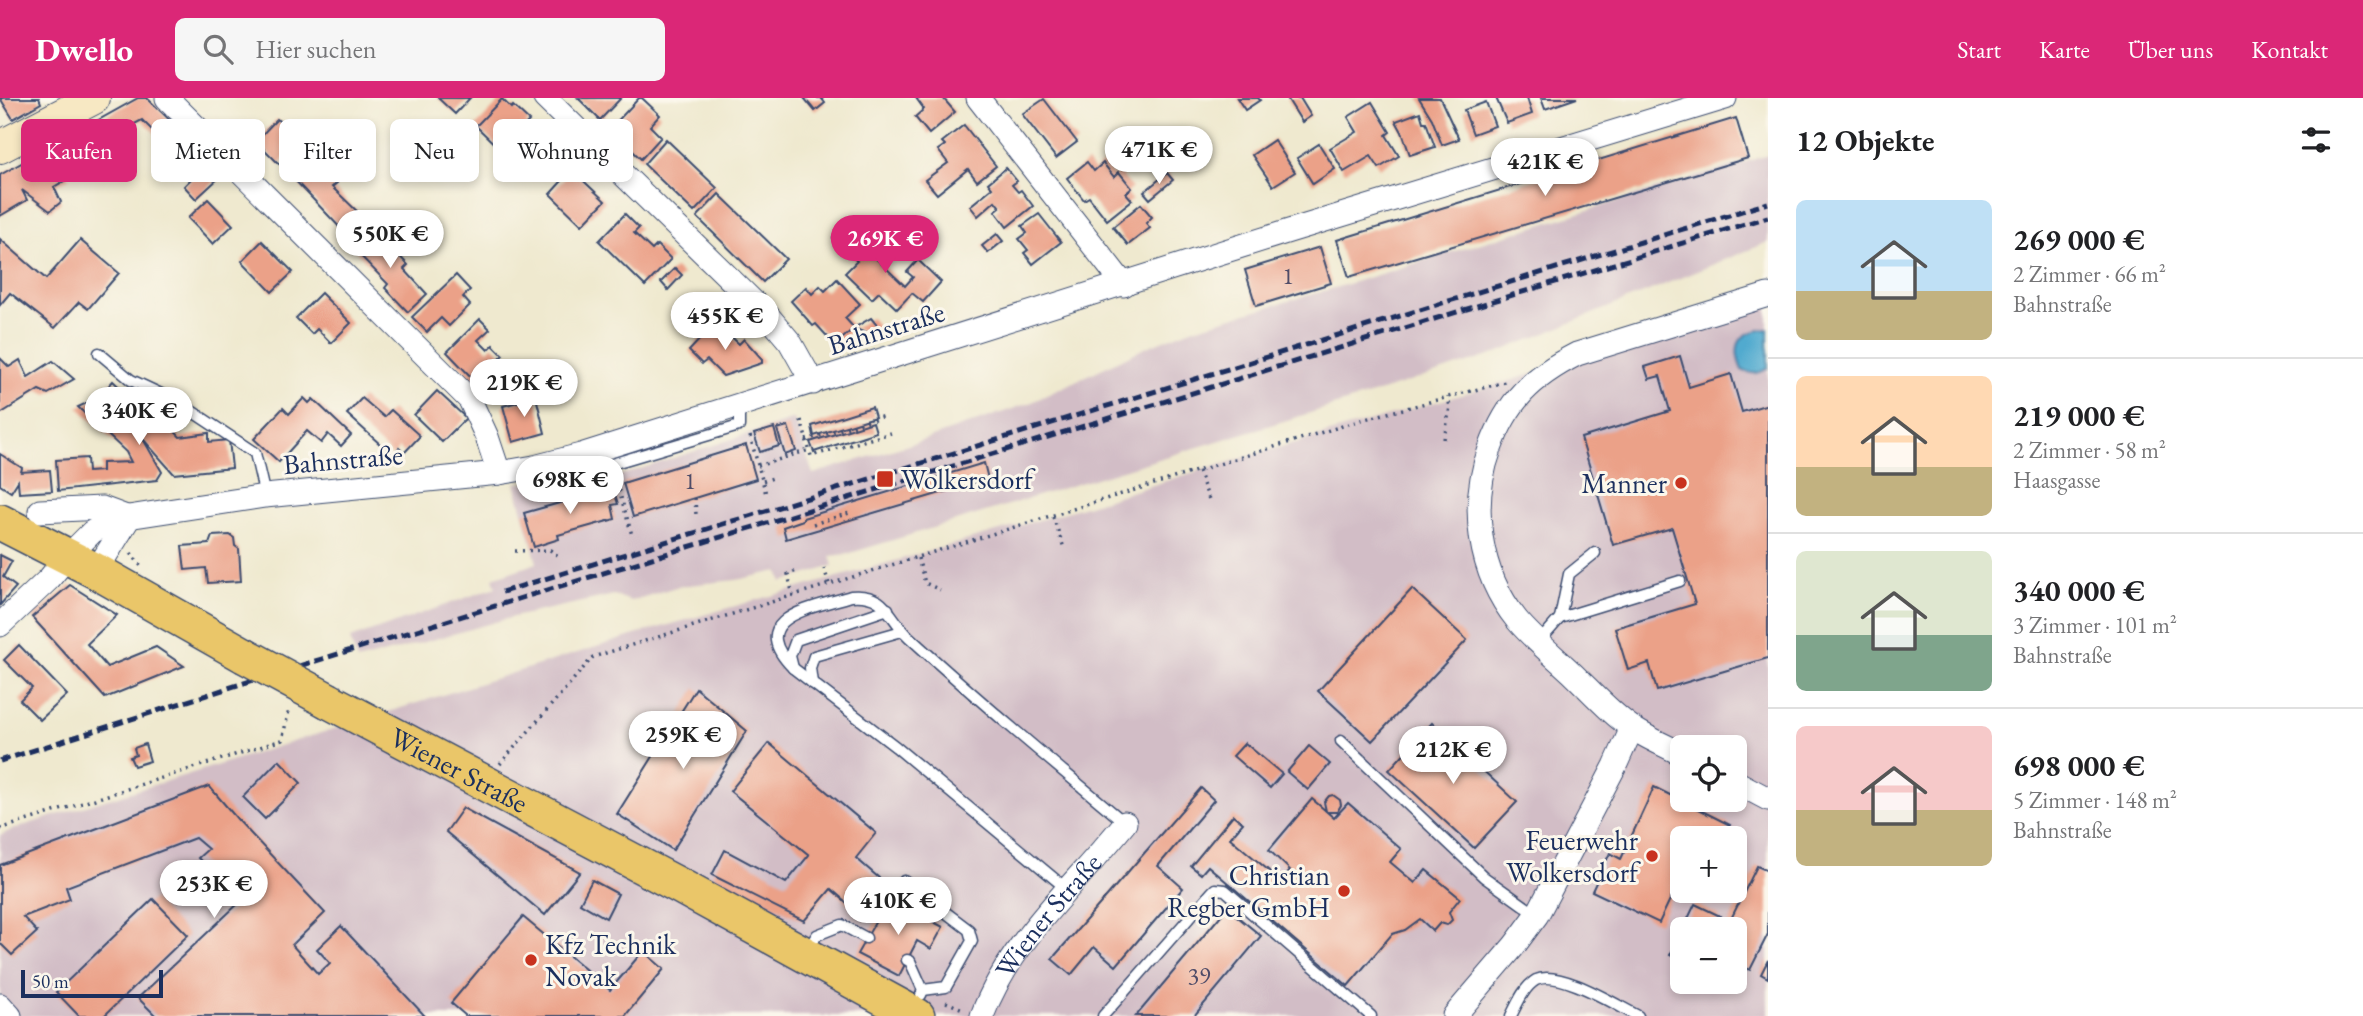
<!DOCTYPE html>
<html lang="de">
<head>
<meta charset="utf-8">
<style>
  :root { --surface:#fff; --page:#f6f6f6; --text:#202124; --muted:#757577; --line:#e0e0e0; --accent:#db2777 }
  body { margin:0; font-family:"EB Garamond",serif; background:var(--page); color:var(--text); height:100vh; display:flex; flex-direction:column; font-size:26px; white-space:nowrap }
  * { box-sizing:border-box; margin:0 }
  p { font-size:23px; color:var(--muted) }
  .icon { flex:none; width:38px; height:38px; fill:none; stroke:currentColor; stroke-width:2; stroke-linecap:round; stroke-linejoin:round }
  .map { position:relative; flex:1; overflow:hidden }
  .side { display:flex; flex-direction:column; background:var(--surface); width:595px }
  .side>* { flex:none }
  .top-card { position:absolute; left:21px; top:21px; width:665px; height:63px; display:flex; gap:14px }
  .buttons { position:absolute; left:1670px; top:637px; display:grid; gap:14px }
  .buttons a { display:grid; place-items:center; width:77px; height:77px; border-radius:10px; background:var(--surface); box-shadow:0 4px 10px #0003; font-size:35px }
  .scale { position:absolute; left:21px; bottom:18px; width:142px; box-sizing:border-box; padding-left:7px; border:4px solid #1b2f5e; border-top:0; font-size:19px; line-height:24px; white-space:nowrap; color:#1b2f5e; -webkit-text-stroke:5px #fbf7ec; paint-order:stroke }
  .price { position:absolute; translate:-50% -60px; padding:0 16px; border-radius:24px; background:#fff; color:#222; font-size:23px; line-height:46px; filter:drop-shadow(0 2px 4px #0008) }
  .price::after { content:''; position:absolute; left:50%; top:42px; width:21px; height:16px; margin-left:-10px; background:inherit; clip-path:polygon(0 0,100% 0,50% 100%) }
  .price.on { background:var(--accent); color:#fff }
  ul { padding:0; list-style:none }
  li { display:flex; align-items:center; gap:21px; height:175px; padding:0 28px }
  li+li { border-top:2px solid var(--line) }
  li span { display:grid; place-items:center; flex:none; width:196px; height:140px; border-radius:10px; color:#555 }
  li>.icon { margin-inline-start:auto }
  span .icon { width:84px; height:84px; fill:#fffc; stroke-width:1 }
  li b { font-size:30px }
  h2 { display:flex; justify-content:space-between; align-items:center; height:84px; padding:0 28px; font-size:30px }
  .tag { padding:0 24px; border-radius:10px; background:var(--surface); box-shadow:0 4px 10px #0003; font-size:24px; line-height:63px }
  .tag.on { background:var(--accent); color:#fff }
  header { display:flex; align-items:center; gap:42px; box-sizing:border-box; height:98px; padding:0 35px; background:var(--accent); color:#fff }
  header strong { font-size:33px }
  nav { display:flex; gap:38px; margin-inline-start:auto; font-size:24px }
  .search { width:490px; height:63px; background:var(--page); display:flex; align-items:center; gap:18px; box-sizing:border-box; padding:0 24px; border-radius:10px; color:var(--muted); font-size:26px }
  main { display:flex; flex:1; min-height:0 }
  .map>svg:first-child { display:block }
  .industrial { fill:#d2bdc6; fill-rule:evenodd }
  .water { fill:#51aacf; stroke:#366c96; stroke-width:2 }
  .building { fill:#eba188 }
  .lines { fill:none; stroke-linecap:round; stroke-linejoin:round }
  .lane-casing { stroke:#3b4b6f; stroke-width:13 }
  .street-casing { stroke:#3b4b6f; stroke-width:25 }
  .secondary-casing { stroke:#3b4b6f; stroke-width:34 }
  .primary-casing { stroke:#3b4b6f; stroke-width:38 }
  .path { stroke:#3b4b6f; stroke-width:3.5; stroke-dasharray:2 5; stroke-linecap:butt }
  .lane { stroke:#fff; stroke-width:10 }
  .street { stroke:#fff; stroke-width:23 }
  .secondary { stroke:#f7e8c3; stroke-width:32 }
  .primary { stroke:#eac669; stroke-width:35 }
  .rail { stroke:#1b2f5e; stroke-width:5; stroke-dasharray:10 5; stroke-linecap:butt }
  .primary-bridge-casing { stroke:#3b4b6f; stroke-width:38; stroke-linecap:butt }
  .primary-bridge { stroke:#eac669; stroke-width:35 }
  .poi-dot { fill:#c8321e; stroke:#fbf7ec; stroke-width:2.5 }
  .labels { text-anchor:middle; stroke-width:6; stroke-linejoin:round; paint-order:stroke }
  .number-label { font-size:24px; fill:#4f4c68 }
  .street-label { font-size:28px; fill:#1b2f5e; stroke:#fbf7ec }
  .poi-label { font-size:28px; fill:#1b2f5e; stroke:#fbf7ec; text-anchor:end }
</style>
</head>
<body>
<header>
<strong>Dwello</strong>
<div class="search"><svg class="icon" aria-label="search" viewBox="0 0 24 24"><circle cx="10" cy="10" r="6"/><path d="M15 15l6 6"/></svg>Hier suchen</div>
<nav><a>Start</a><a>Karte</a><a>Über uns</a><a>Kontakt</a></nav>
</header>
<main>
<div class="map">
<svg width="1768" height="918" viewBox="0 0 1768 918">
  <rect width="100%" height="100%" fill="#fbf7ec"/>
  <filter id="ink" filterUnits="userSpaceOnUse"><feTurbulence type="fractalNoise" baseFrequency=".0143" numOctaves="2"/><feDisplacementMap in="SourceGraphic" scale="14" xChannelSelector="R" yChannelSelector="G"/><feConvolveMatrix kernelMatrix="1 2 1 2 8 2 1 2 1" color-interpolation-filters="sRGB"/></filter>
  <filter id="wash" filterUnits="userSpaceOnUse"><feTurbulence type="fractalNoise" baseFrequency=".00686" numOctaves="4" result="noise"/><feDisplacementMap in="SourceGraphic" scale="28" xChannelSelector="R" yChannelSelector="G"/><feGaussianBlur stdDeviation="1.57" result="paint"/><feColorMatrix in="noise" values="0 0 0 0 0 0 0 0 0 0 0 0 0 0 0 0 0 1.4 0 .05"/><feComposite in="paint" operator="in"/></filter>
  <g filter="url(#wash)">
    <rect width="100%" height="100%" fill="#efe9cf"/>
    <!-- industrial -->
    <g class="industrial">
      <path d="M1768 57V144L1492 257 1369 297 847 456 830 458 833 468 782 484 778 473 736 482 679 488 631 503 614 497 513 519 357 563 350 541 496 489 493 480 537 465 515 385 594 386 794 321 813 376 918 344 1032 304 1149 248 1194 230 1341 188Z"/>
      <path d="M1768 208V918H0V737L22 728 651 532 1053 418 1198 373ZM1682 649H1734V702H1682ZM1682 740H1734V793H1682ZM1682 831H1734V884H1682Z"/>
    </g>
    <!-- water -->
    <path class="water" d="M1768 231V270C1759 276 1753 277 1742 272 1731 246 1740 233 1768 231Z"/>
    <g id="blocks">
      <!-- building -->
      <g class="building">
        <path d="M0 0H39L41 5 13 21Z"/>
        <path d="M138 0H147L180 32 167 47 142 22 121 33 125 39 65 72 69 80 54 89 61 104 50 113 22 92 27 102 0 118V77Z"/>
        <path d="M438 0H470L455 16Z"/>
        <path d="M578 0H621L600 22Z"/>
        <path d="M639 0H642L660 17 650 28 661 39 641 61 610 31Z"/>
        <path d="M804 0H821L825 5 815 13Z"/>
        <path d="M916 0H943L955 14 929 36 915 19 924 11Z"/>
        <path d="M1237 0H1258L1260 2 1245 12Z"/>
        <path d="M1287 0H1300L1311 18 1302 24Z"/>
        <path d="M1419 0H1440L1459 41 1442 47 1432 21Z"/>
        <path d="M1496 0H1527L1532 16 1507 25Z"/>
        <path d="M1541 0H1577L1545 11Z"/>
        <path d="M502 1 511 10 513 8 529 23 526 26 559 58 539 79 515 56 510 61 476 28Z"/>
        <path d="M1044 1 1077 44 1056 60 1022 16Z"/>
        <path d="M1372 4 1390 34 1386 37 1399 58 1379 70 1371 58 1344 74 1330 50 1357 34 1348 19Z"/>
        <path d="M1486 4 1495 28 1473 36 1464 12Z"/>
        <path d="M1420 14 1423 24H1426L1435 49 1410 57 1402 34 1396 23Z"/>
        <path d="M1736 20 1748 60 1349 179 1337 142Z"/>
        <path d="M277 21 300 44 279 66 256 43Z"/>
        <path d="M964 27 996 68 977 83 968 71 937 96 925 82 948 65 938 52 945 47 942 44Z"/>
        <path d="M666 41 717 90 694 114 644 66Z"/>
        <path d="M1274 42 1295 74 1273 88 1252 57Z"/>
        <path d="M1319 46 1335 71 1313 86 1297 60Z"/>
        <path d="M200 56 221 78 196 101 184 88 193 79 185 70Z"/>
        <path d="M311 57 337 85 332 89 363 119 346 136 290 77Z"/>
        <path d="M1087 64 1094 73 1103 65 1114 79 1119 74 1132 90 1126 95 1132 102 1107 122 1089 99 1084 102 1067 80Z"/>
        <path d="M1006 70 1017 83 1012 87 1018 94 1021 92 1033 108 1007 129 995 113 1000 109 995 103 978 118 970 108 992 90 988 85Z"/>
        <path d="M572 72 605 103 582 127 550 96Z"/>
        <path d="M1167 75 1173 82 1150 101 1144 94Z"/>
        <path d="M719 96 786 161 763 184 697 119Z"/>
        <path d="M208 101 233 127 213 146 188 120Z"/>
        <path d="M1141 106 1152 119 1146 125 1150 130 1128 147 1113 129Z"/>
        <path d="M625 116 639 130 634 135 652 152 657 147 671 161 645 188 599 143Z"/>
        <path d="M1039 116 1061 144 1033 166 1024 155 1028 152 1019 141 1027 135 1022 128Z"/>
        <path d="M843 129 905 188 913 179 907 174 918 162 941 184 923 204 912 195 897 211 879 194 872 201 845 175 857 163 833 140Z"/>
        <path d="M373 130 408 167 404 171 427 196 408 214 385 190 388 186 353 150Z"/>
        <path d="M997 136 1003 143 988 155 982 148Z"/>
        <path d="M0 141 46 181 80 142 119 175 88 211 79 204 55 230 10 195 0 207Z"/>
        <path d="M262 143 293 174 272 194 242 163Z"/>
        <path d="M1320 149 1331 185 1256 208 1245 172Z"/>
        <path d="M675 170 682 177 668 192 661 184Z"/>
        <path d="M456 177 470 192 463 199 470 207 449 228 441 220 427 234 412 219Z"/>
        <path d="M837 181 860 206 845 220 854 230 835 247 816 226 813 228 791 203 806 189 812 196 820 188 825 193Z"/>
        <path d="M321 195 351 225 331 245 317 231 312 236 296 220Z"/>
        <path d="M871 220 880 231 865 235 854 230Z"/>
        <path d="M480 221 490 231 478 242 488 252 493 247 503 257 476 284 447 254Z"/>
        <path d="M716 224 739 246 744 241 762 261V265L723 278 707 262 702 266 689 253Z"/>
        <path d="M1680 258 1689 289 1731 276 1742 314 1768 306V560L1657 593 1649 565 1628 572 1615 530 1695 506 1672 430 1613 447 1581 340 1670 313 1660 278 1649 281 1645 269Z"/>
        <path d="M0 260 9 269 20 262 28 279 53 263 74 281 48 296 39 292 0 316Z"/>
        <path d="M113 283 165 332 169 327 180 339 209 335V344L229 342 232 370 174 376 143 341 162 374 157 382 58 393 56 362 87 360 88 374 102 373V365L131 364 126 354 78 309 98 300Z"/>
        <path d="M437 293 466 320 442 344 414 317Z"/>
        <path d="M536 299 545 335 513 344 503 308Z"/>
        <path d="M304 300 309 305 313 301 351 337 341 348 328 336 321 345 307 333 279 364 254 341 283 310 289 316Z"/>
        <path d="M362 300 384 319 391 312 420 338 404 355 399 350 393 358 347 316Z"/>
        <path d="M872 309 875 319 814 338 812 328Z"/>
        <path d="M873 324 876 334 814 354 810 344Z"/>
        <path d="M788 328 796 353 785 357 777 331Z"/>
        <path d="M774 330 779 348 760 354 754 336Z"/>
        <path d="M746 347 756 381 633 419 623 385Z"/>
        <path d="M0 356 22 370 21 374 50 372 52 393 19 395 18 383 11 394 0 387Z"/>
        <path d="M984 365 988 381 786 441 783 429 803 422V420Z"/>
        <path d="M613 390 618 406 612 407 615 421 558 437 559 441 534 449 524 415Z"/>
        <path d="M230 437 234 440 235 448 239 451 241 483 208 485 206 470 185 472 182 448 209 446 212 438Z"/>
        <path d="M0 457 12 463 3 479 16 489 0 507Z"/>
        <path d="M70 487 117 517 87 546 107 569 156 549 184 568 105 600 32 519Z"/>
        <path d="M1412 491 1467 542 1372 643 1318 593Z"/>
        <path d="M19 547 67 597 40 622 20 602 32 590 4 562Z"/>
        <path d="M696 590 747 633 673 752 617 716Z"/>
        <path d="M1432 625 1517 704 1474 750 1389 672Z"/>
        <path d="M769 645 876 735 856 760 886 786 860 816 831 791 804 823 712 777 725 752 786 785 809 757 730 693Z"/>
        <path d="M1245 645 1282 676 1270 690 1233 658Z"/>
        <path d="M145 646 150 663 134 668 130 659 136 657 134 650Z"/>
        <path d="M1309 648 1330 666 1308 692 1287 674Z"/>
        <path d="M279 662 301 685 265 721 243 699Z"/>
        <path d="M209 688 238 722 325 815 292 847 318 876 330 865 317 851 341 828 425 918H156L138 900 240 804 198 760 208 751 195 740 66 789 70 801 23 819 37 834 12 857 0 845V767Z"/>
        <path d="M1654 689 1730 727 1723 740H1682V776L1659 825 1592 793 1610 755 1621 761Z"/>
        <path d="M1201 690 1214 702 1158 768 1183 790 1116 868 1094 849 1071 877 1052 861Z"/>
        <path d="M1333 697 1340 702 1341 707 1337 714H1327L1334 720 1348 705 1401 751 1390 764 1415 785 1426 772 1460 800 1449 814 1452 822 1447 827 1440 825 1433 833 1420 821 1405 832 1392 836 1348 888 1208 768 1201 776 1191 768 1233 717 1243 725 1230 740 1281 783 1290 772 1269 752 1312 701 1326 713 1324 704 1329 698Z"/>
        <path d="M463 710 580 774 545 817 446 734Z"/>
        <path d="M1757 768 1768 773V836L1750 872 1734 864V831H1726Z"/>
        <path d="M592 782 618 796 606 820 580 805Z"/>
        <path d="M889 800 943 829 931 851 917 843 899 878 857 856Z"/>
        <path d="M153 801 188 837 104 918H79L56 894Z"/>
        <path d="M1695 806 1720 818 1713 831H1683Z"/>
        <path d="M1227 810 1261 838 1194 918H1136Z"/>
        <path d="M523 819 610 892 643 853 664 871 625 918H466L451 905Z"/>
        <path d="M1682 834V863L1670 857Z"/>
        <path d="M1768 862V880L1761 876Z"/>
      </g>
    </g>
  </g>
  <g filter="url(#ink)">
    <use href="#blocks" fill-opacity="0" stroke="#3b4b6f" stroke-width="2"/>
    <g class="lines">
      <defs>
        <g id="lane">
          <path d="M99 255 131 282 178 304 255 355 265 398"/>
          <path d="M581 364 608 367 739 328V308"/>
          <path d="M1560 520 1569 476 1595 455"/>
          <path d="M1539 544 1560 520 1680 483"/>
          <path d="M793 570 790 558 796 542 888 511"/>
          <path d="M812 585 810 570 814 558 902 533"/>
          <path d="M1341 643 1484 779 1537 817"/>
          <path d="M904 783 969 832 972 843 946 889 923 892"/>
          <path d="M1068 792 896 649 793 570C743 519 814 510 851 498 887 495 888 519 909 539 979 603 1052 664 1125 725"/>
          <path d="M806 854 817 837 842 827 866 840"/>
          <path d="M907 862 910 863 923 892 921 897"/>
          <path d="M1103 918 1212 794 1215 791 1225 792 1371 918"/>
          <path d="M1511 918C1517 906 1524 889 1536 882 1559 871 1616 907 1638 918"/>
        </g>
        <g id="street">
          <path d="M167 0 470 302 487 339 499 375"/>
          <path d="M545 0 769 219 790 244 813 285"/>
          <path d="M978 0 1124 187"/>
          <path d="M40 413 102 410 129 420"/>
          <path d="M96 473 129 420"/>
          <path d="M0 527 49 481 67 459 92 434 115 421 265 398 499 375 534 369 581 357 1289 133 1725 0"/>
          <path d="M1682 656C1666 648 1649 641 1634 631 1613 618 1590 592 1571 574 1553 557 1533 541 1517 522 1479 475 1469 408 1490 351 1507 303 1532 279 1577 256L1768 197"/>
          <path d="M1734 683 1768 701"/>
          <path d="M0 907 10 918"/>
          <path id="s1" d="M982 918C1010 843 1076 786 1125 725"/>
          <path d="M1454 918 1514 848 1537 817 1615 668 1632 630"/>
        </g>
        <path id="secondary" d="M0 49 94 0"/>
        <g id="primary">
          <path d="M0 424 96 473 244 557"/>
          <path id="s2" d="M329 603 678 787 917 918"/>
        </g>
      </defs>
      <!-- lane casing -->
      <use href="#lane" class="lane-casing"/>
      <!-- street casing -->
      <use href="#street" class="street-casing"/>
      <!-- secondary casing -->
      <use href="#secondary" class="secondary-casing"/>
      <!-- primary casing -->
      <use href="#primary" class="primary-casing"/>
      <!-- path -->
      <g class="path">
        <path d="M801 322 811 358 891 335"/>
        <path d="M750 338 766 396"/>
        <path d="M1444 341 1450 309 1448 299"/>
        <path d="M806 342 884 318"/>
        <path d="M758 368 809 352"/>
        <path d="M1198 373 1210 404"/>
        <path d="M615 379 632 437"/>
        <path d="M763 383 773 380"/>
        <path d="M695 400 696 417"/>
        <path d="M1053 419 1064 450"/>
        <path d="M813 426 853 414"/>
        <path d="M515 453 550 452 561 460"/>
        <path d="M131 455 141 468"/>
        <path d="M918 460 925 485 940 492"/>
        <path d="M824 470 829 486"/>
        <path d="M793 498 788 476 797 473"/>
        <path d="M500 666 593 559 1365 321 1505 284"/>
        <path d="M0 731 282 642 289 612"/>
        <path d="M946 904 965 912"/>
      </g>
      <!-- lane -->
      <use href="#lane" class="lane"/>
      <!-- street -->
      <use href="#street" class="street"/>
      <!-- secondary -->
      <use href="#secondary" class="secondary"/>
      <!-- primary -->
      <use href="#primary" class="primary"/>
      <!-- rail -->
      <g class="rail">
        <path d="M502 494 1768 105"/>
        <path d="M0 663 263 579 1768 119"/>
      </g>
      <defs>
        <path id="primary-bridge" d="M244 557 329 603"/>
      </defs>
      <!-- primary-bridge casing -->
      <use href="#primary-bridge" class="primary-bridge-casing"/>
      <!-- primary-bridge -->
      <use href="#primary-bridge" class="primary-bridge"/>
    </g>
  </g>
  <!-- markers -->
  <g class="poi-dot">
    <rect x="876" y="372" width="18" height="18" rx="3.5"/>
    <circle cx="1681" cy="385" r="7"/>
    <circle cx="1652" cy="758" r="7"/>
    <circle cx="1344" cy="793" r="7"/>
    <circle cx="531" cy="862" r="7"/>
  </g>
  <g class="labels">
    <!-- number labels -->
    <g class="number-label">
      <text x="1288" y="186">1</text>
      <text x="690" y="391">1</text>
      <text x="1199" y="886">39</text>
    </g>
    <!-- street labels -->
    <g class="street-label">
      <text transform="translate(886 230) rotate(-17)" y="10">Bahnstraße</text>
      <text transform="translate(343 361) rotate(-5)" y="10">Bahnstraße</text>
      <text dy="10" stroke="none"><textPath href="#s2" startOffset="147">Wiener Straße</textPath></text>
      <text dy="10" stroke="none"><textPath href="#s1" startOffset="121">Wiener Straße</textPath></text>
    </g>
    <!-- poi labels -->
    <g class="poi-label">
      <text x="901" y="391" text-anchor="start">Wolkersdorf</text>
      <text x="1667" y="395">Manner</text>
      <text x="1638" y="752">Feuerwehr<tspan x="1638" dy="32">Wolkersdorf</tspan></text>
      <text x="1330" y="787">Christian<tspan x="1330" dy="32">Regber GmbH</tspan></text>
      <text x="545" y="856" text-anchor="start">Kfz Technik<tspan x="545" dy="32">Novak</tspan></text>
    </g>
  </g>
</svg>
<div class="buttons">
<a><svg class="icon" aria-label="locate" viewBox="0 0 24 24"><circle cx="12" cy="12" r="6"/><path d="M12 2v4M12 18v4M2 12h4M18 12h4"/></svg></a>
<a>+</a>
<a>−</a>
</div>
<div class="scale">50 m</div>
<b class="price" style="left:1159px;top:88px">471K €</b>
<b class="price" style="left:1545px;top:100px">421K €</b>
<b class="price" style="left:390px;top:172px">550K €</b>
<b class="price on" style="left:885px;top:177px">269K €</b>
<b class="price" style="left:725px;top:254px">455K €</b>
<b class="price" style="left:524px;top:321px">219K €</b>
<b class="price" style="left:139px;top:349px">340K €</b>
<b class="price" style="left:570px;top:418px">698K €</b>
<b class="price" style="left:683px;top:673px">259K €</b>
<b class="price" style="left:1453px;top:688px">212K €</b>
<b class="price" style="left:214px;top:822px">253K €</b>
<b class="price" style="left:898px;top:839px">410K €</b>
<div class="top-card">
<a class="tag on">Kaufen</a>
<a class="tag">Mieten</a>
<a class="tag">Filter</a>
<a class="tag">Neu</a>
<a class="tag">Wohnung</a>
</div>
</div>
<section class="side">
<h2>12 Objekte<svg class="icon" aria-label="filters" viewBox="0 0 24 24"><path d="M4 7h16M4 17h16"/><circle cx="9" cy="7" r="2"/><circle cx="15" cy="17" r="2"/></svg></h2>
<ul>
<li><span style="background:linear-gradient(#bfe0f5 65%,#c2b280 0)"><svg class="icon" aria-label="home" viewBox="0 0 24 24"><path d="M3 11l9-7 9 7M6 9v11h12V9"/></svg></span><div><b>269 000 €</b><p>2 Zimmer · 66 m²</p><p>Bahnstraße</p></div></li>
<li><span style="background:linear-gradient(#ffd9b3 65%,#c2b280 0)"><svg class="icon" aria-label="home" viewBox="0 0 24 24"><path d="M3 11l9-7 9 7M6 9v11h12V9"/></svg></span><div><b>219 000 €</b><p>2 Zimmer · 58 m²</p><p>Haasgasse</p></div></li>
<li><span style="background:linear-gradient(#dfe7d0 60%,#7fa58c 0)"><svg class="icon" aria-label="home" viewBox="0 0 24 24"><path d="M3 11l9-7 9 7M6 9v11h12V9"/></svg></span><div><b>340 000 €</b><p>3 Zimmer · 101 m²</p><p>Bahnstraße</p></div></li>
<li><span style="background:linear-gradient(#f6c9c9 60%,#c2b280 0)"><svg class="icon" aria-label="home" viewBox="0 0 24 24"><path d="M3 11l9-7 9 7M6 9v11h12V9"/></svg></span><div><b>698 000 €</b><p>5 Zimmer · 148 m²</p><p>Bahnstraße</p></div></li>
</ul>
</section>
</main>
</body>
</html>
